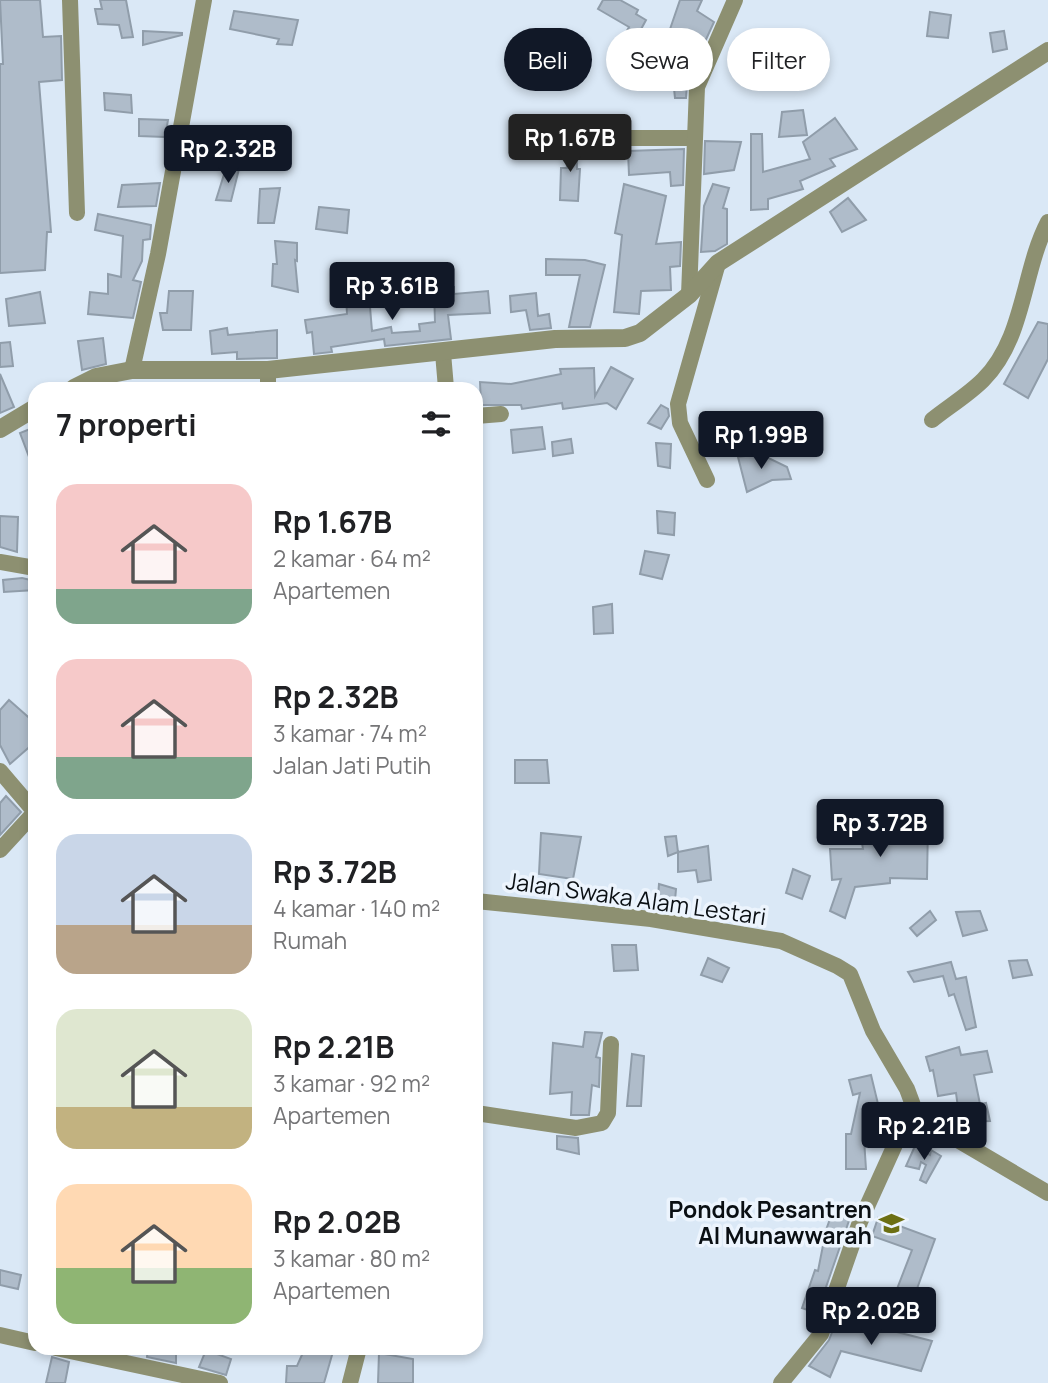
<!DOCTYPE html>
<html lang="id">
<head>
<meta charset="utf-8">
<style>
  :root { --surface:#fff; --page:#f2f2f2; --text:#202124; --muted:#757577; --accent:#111827 }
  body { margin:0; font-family:Manrope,sans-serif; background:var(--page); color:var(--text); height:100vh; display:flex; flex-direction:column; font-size:26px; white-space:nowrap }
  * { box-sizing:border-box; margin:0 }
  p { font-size:23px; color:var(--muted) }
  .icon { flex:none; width:38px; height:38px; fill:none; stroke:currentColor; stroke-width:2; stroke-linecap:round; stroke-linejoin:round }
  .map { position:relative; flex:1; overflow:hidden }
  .drawer { position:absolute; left:28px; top:382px; width:455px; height:973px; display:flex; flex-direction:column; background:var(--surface); border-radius:21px; box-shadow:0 4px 10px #0003 }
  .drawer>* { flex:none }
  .banner { position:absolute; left:504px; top:28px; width:438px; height:63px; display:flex; gap:14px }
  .price { position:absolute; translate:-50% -60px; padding:0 16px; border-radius:7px; background:var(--accent); color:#fff; font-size:23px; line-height:46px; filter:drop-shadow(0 2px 4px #0008) }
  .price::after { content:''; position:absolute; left:50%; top:42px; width:21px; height:16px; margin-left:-10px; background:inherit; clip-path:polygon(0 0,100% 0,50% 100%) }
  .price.selected { background:#222; color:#fff }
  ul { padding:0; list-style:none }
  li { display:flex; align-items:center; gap:21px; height:175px; padding:0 28px }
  li span { display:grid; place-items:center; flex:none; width:196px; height:140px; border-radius:21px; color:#555 }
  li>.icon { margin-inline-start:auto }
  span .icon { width:84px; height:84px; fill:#fffc; stroke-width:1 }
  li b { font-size:30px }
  h2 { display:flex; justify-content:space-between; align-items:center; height:84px; padding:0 28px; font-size:30px }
  .tag { padding:0 24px; border-radius:32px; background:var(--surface); box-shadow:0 4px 10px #0003; font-size:24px; line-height:63px }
  .tag.selected { background:var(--accent); color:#fff }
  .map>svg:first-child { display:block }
  .building { fill:#afbcca; stroke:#909daa; stroke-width:2 }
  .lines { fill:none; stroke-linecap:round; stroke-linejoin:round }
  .minor { stroke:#8d9071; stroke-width:16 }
  .tertiary { stroke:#8d9071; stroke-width:18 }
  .labels { text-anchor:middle; stroke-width:7; stroke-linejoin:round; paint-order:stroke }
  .street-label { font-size:23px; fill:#0a0f13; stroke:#ecf4fd }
  .poi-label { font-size:23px; font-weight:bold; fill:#0a0f13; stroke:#ecf4fd; text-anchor:end }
</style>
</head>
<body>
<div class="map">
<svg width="1048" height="1383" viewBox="0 0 1048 1383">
  <rect width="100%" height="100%" fill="#dae8f6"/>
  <!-- building -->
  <g class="building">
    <path d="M0 0H40L43 37 61 36 62 80 39 82 51 232H47L45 270 0 273V64H3Z"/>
    <path d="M100 0H126L133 37 122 38 119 25 98 24 95 9H102Z"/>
    <path d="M603 0H620L638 10 636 14 646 20 634 42 624 36 629 27 598 9Z"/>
    <path d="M680 0H702L697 11 714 22 703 46 668 35Z"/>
    <path d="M234 11 298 20 292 45 277 44 279 39 230 29Z"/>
    <path d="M930 12 951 15 948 38 927 36Z"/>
    <path d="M143 31 182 33V35L143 45Z"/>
    <path d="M1004 31 1007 49 993 52 990 33Z"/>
    <rect x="564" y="41" width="18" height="16"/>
    <path d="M689 57 691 70H688L686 98H675L671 60Z"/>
    <path d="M104 93 131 95 132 113 105 110Z"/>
    <path d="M803 110 807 135 779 137 782 112Z"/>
    <path d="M835 118 857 149 830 159 835 166 800 181 803 189 768 199V209L751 210V134H762L763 172 810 159 803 142Z"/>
    <path d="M139 119 168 120 165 137 139 136Z"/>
    <path d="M565 140H576L577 169H580L578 201 560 200 561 168H567Z"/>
    <path d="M705 141 741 142 734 170 704 174Z"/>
    <path d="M684 149 683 185 671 186 670 172 629 175 628 151Z"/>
    <path d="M226 168 239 169 231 201 216 200Z"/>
    <path d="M160 183 156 206 118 207 122 185Z"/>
    <path d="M624 184 666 196 656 244 681 242 680 266 670 267 671 290 641 291 639 314 614 312 622 235 615 233Z"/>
    <path d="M713 184 729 188 723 208 727 209V244L715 251 701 252 704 206Z"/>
    <path d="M280 188 274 223H258L260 189Z"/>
    <path d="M848 198 866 220 842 232 830 212Z"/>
    <path d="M319 207 349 210 347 233 316 229Z"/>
    <path d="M98 214 151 225 150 239 143 240 142 261 133 280 141 282 133 318 88 314 90 292 108 294V274L121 277 123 236 95 230Z"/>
    <path d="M275 241 297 243V261L295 260 298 292 272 286 273 264H277Z"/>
    <path d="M546 259 585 260 605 265 590 327H569L580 275H546Z"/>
    <path d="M454 287V294L488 291 490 313 448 315 451 339 385 346 384 339 331 347 332 352 314 354 312 332 307 333 305 320 347 314 346 295H369L372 331 391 327 392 333 420 331 419 324 435 322 434 289Z"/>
    <path d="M169 291H193L191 330H163L160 313H167Z"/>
    <path d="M40 292 45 323 9 326 6 299Z"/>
    <path d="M536 293 538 316 549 314 551 328 530 330 526 310 511 312 510 296Z"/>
    <path d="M1038 322 1048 324V359L1028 398 1004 384Z"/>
    <path d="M227 328 228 335 277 330V358L237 359V352L212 354 210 331Z"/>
    <path d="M103 338 106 364 82 370 78 341Z"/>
    <path d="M10 342 13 366 0 367V343Z"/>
    <path d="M611 367 633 379 616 409 607 403 563 409 562 403 522 409 521 405H481L480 382 511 384 561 374 560 369 594 368 595 396Z"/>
    <path d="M0 374 14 407 0 413Z"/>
    <path d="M661 405 668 409 669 416 661 429 648 423Z"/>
    <path d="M35 427V470H34L20 433Z"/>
    <path d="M542 427 545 449 513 453 511 430Z"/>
    <path d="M571 439 573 453 553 456 552 442Z"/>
    <path d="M656 443 671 444 670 468 658 466Z"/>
    <path d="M760 454 787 467 791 479 772 480 747 492 738 457Z"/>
    <path d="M657 511 675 513 674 535 658 533Z"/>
    <path d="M0 516 18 517 17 552 0 547Z"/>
    <path d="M645 551 669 555 662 579 640 574Z"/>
    <path d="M22 578 35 581V590L4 592 3 580Z"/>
    <path d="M612 604 613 633 594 634 593 607Z"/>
    <path d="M9 700 35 723V742L10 764 0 745V710Z"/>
    <path d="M515 760H547L549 783H515Z"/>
    <path d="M6 796 21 812 0 835V803Z"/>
    <path d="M889 821 928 825 927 879 890 878V883L855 887 845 918 830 911 841 879 832 880 830 849H863L859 825Z"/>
    <path d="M541 833 581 837 573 879 539 874Z"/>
    <path d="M676 836 678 852 708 846 711 880 698 882 696 870 678 872V852L668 856 665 837Z"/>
    <path d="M793 869 810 876 802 899 786 893Z"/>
    <path d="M659 884 676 889 674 912 657 909Z"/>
    <path d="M930 911 936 920 917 936 910 928Z"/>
    <path d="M980 911 987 930 963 936 956 912Z"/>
    <path d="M612 945H636L638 970 614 971Z"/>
    <path d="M708 958 729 968 722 982 701 975Z"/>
    <path d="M1027 960 1032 975 1013 978 1009 961Z"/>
    <path d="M951 962 956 979 966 977 976 1027 966 1030 954 994 949 996 943 976 914 982 908 972Z"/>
    <path d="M585 1032 602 1033 596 1057 600 1058 599 1087 592 1085 589 1115H571L572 1092 550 1094 553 1043 583 1047Z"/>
    <path d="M959 1047 961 1055 987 1051 992 1072 974 1075 980 1104 986 1103 990 1121 960 1122 956 1093 938 1096 933 1070 930 1071 926 1057Z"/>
    <path d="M632 1054 644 1056 641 1106H627Z"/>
    <path d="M871 1075 878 1104 881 1105 876 1127 863 1124 866 1169H846V1134H851L860 1093 853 1095 849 1080Z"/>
    <path d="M557 1136 578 1138 579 1154 557 1149Z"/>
    <path d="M915 1146 930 1155 931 1150 941 1156 926 1183 920 1180 926 1165 921 1162 919 1169 906 1166Z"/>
    <path d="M834 1208 852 1212 817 1313 802 1308 815 1270 818 1271 826 1230Z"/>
    <path d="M878 1218 935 1239 914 1297 897 1289 912 1250 872 1236Z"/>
    <path d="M0 1270 21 1275 18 1289 0 1285Z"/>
    <path d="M838 1317 932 1341 921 1371 841 1351 830 1377 809 1366 829 1340Z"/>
    <path d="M148 1348H176V1363L147 1357Z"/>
    <path d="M305 1348H334L324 1383H286L287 1366H297Z"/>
    <path d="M206 1350 231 1359 226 1375 199 1367Z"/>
    <path d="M379 1353 413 1359V1383H378Z"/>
    <path d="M52 1357 69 1362 65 1383H46Z"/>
  </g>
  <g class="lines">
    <!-- minor -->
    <g class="minor">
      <path d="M70 0 77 213"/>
      <path d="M629 138H694"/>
      <path d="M689 295 697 87 735 0"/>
      <path d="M443 353 446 388"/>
      <path d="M132 370 158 254 204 0"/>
      <path d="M268 388V370"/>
      <path d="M476 416 501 414"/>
      <path d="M932 420C948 407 968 395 983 380 1025 338 1022 272 1048 222"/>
      <path d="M707 480 680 423 678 404 718 263"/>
      <path d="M0 562 35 568"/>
      <path d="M0 771 35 812 0 850"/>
      <path d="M476 901 651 919 781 941 837 966 850 974 873 1031 907 1089 917 1116 1048 1193"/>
      <path d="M476 1113 576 1128 602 1123 608 1113 611 1044"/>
      <path d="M0 1335 35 1343"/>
      <path d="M56 1348 220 1383"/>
      <path d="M350 1383 359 1348"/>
      <path d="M781 1383 821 1334 860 1222 903 1127 917 1116"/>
    </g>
    <!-- tertiary -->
    <g class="tertiary">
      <path d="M74 388 96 377 132 370H268L555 339 625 338 640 333 689 295 718 263 1048 51"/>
      <path d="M0 429 35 408"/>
    </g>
  </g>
  <!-- icons -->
  <defs>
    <symbol id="school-bare" viewBox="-9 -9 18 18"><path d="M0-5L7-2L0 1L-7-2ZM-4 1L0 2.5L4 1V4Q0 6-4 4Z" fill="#6c6f13" stroke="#ecf4fd" stroke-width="2.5" paint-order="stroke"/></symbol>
  </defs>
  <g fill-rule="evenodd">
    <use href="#school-bare" x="874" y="1206" width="35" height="35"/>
  </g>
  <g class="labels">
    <!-- street labels -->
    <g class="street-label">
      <text transform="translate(636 899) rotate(8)" y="8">Jalan Swaka Alam Lestari</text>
    </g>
    <!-- poi labels -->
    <g class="poi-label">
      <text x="872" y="1218">Pondok Pesantren<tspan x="872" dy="26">Al Munawwarah</tspan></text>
    </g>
  </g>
</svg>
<b class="price selected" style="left:570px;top:174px">Rp 1.67B</b>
<b class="price" style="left:228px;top:185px">Rp 2.32B</b>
<b class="price" style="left:392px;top:322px">Rp 3.61B</b>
<b class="price" style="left:761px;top:471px">Rp 1.99B</b>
<b class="price" style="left:880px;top:859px">Rp 3.72B</b>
<b class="price" style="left:924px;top:1162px">Rp 2.21B</b>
<b class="price" style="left:871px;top:1347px">Rp 2.02B</b>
<div class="banner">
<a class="tag selected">Beli</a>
<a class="tag">Sewa</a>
<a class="tag">Filter</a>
</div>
<section class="drawer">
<h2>7 properti<svg class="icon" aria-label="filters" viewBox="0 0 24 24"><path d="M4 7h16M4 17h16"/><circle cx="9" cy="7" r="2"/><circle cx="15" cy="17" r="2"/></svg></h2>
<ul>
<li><span style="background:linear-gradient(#f6c9c9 75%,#7fa58c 0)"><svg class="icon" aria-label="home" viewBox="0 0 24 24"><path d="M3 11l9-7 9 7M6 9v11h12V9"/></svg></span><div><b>Rp 1.67B</b><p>2 kamar · 64 m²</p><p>Apartemen</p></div></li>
<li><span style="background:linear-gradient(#f6c9c9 70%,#7fa58c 0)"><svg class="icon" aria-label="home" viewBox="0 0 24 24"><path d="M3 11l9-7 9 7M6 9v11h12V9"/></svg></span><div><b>Rp 2.32B</b><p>3 kamar · 74 m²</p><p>Jalan Jati Putih</p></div></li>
<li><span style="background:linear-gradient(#c9d6e8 65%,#b9a48a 0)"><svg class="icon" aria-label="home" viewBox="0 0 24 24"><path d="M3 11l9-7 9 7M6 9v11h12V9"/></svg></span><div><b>Rp 3.72B</b><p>4 kamar · 140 m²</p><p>Rumah</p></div></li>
<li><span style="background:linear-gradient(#dfe7d0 70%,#c2b280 0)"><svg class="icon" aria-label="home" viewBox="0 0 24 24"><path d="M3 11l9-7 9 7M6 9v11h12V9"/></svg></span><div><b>Rp 2.21B</b><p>3 kamar · 92 m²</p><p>Apartemen</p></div></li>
<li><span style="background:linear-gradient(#ffd9b3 60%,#8fb573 0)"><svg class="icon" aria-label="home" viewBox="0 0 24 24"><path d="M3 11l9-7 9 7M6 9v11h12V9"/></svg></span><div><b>Rp 2.02B</b><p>3 kamar · 80 m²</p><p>Apartemen</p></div></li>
</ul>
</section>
</div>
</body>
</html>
